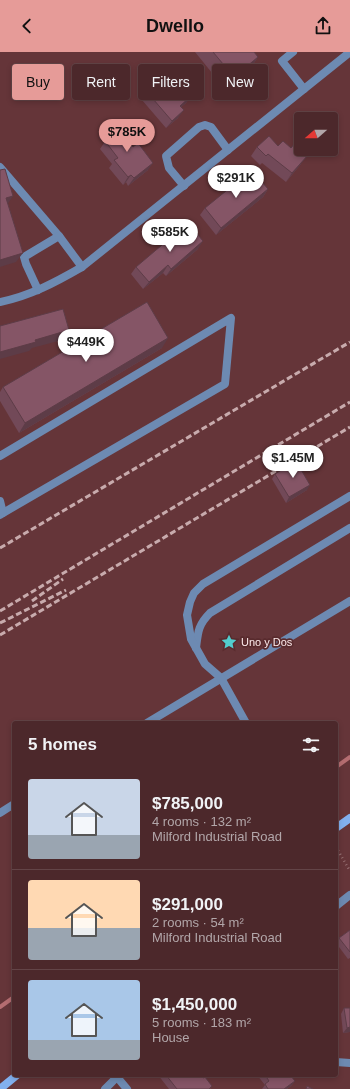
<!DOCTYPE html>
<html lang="en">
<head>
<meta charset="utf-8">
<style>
  :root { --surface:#4c282b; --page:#533033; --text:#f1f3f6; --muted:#b2a6a9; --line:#634447; --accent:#e69b98 }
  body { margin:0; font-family:Arial,sans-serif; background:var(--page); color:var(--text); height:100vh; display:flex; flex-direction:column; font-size:15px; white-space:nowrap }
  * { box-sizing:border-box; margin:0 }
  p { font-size:13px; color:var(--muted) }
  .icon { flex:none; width:22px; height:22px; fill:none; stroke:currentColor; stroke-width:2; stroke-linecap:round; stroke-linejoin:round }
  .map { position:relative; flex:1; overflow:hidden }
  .sheet { position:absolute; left:12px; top:669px; width:326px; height:356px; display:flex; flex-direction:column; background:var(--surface); border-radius:4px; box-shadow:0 2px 6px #0003,0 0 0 1px var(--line) }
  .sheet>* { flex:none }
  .guide { position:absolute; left:12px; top:12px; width:326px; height:36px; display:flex; gap:8px }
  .needle { width:26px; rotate:250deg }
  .controls { position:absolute; left:294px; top:60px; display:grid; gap:8px }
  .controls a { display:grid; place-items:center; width:44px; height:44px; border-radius:4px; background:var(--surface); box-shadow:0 2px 6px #0003,0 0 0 1px var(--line); font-size:20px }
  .price { position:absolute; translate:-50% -34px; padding:0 9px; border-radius:14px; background:#fff; color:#222; font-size:13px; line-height:26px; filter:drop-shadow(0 1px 2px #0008) }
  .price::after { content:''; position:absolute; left:50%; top:24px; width:12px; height:9px; margin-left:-6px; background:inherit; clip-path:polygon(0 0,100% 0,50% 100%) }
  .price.current { background:var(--accent); color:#111 }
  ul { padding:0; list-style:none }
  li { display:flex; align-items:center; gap:12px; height:100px; padding:0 16px }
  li+li { border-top:1px solid var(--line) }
  li span { display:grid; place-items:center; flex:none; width:112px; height:80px; border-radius:4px; color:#555 }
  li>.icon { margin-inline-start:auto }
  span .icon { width:48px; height:48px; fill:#fffc; stroke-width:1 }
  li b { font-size:17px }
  h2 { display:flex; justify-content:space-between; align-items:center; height:48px; padding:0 16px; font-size:17px }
  .tag { padding:0 14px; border-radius:4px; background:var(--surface); box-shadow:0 2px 6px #0003,0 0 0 1px var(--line); font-size:14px; line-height:36px }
  .tag.current { background:var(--accent); color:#111 }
  header { display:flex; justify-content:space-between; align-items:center; height:52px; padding:0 16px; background:var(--accent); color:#111; font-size:18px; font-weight:700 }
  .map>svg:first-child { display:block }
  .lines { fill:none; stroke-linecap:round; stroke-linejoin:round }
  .stream { stroke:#b56d71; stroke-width:4 }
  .path { stroke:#977073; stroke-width:2.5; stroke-dasharray:1 3; stroke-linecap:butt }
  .lane { stroke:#6d8ab2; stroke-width:8 }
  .street { stroke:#6d8ab2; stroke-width:8 }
  .secondary { stroke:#82b0ef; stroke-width:8 }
  .rail { stroke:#c8abad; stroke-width:3; stroke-dasharray:6 3; stroke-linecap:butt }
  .wall { fill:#724958 }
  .shaded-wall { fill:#5d3c47 }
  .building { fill:#855566; stroke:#5d3c47 }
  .labels { text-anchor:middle; stroke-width:3.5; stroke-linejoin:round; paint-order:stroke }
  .poi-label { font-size:11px; fill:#fdeaeb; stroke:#592b2e; text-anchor:start }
</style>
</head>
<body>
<header><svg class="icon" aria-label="back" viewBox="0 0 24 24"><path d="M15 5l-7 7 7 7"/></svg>Dwello<svg class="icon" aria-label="share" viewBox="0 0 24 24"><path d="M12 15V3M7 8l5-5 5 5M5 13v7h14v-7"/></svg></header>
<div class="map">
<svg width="350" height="1037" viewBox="0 0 350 1037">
  <rect width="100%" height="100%" fill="#653539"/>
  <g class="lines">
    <!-- stream -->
    <g class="stream">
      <path d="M336 715 350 705"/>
      <path d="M0 955 14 945"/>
    </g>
    <!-- path -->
    <path class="path" d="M336 795 350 819"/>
    <!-- lane -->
    <g class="lane">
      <path d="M0 115 59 184"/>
      <path d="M184 134 169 116 166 104 199 75 205 73 211 75 228 98"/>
      <path d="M38 238 26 212 24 205 59 184 82 215"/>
      <path d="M0 404 231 266 225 332 3 461"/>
      <path d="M0 449 3 461 0 463"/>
      <path d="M196 596C198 580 198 573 210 561L350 476"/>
      <path d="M147 671 350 549"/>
      <path d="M246 671 221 626 205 612 191 587 187 563 190 550 194 541 203 532 350 444"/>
      <path d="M0 761 14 752"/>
    </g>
    <!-- street -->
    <g class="street">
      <path d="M293 0 282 9 304 37"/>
      <path d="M0 250C30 244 56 230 82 215L350 0"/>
      <path d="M336 854 350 843"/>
      <path d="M336 1010 350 1011"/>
      <path d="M117 1025 127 1037"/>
      <path d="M105 1037 119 1023"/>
    </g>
    <!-- secondary -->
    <g class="secondary">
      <path d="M336 776 350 766"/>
      <path d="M0 1037 17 1023"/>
    </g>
    <!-- rail -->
    <g class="rail">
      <path d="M0 496 350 290"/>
      <path d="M32 549 63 527"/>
      <path d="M0 559 350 350"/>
      <path d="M0 571 66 538"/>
      <path d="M0 583 350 375"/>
    </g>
  </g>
  <!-- wall -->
  <g class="wall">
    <path d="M195 0H254L258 5 250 17 225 37Z"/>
    <path d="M161 35 191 44 186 51 181 55 178 66 166 76 142 48 147 40Z"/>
    <path d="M105 78 148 118 128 134 126 130 123 133 109 116 112 112 100 97 104 91 99 85Z"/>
    <path d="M278 94 301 112 286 130 262 111 260 113 251 104 257 95Z"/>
    <path d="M268 137 263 145 216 183 200 163 205 156Z"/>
    <path d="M198 197 166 224 163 221 143 237 131 222 136 215Z"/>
    <path d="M162 296 19 381 0 349V340L3 335Z"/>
    <path d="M275 422 307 438 286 451 272 427Z"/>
    <path d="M350 878V906L348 907 336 891 339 886Z"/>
    <path d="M344 956H350V980L343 981 341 962Z"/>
    <path d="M158 1023H201L203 1026 212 1034 210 1037H169Z"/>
    <path d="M257 1023H290L295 1029 291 1034 287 1037H262L265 1033Z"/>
  </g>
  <!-- shaded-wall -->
  <g class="shaded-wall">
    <path d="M258 5 250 17 225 37 234 25Z"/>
    <path d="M191 44 186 51 174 61 180 54Z"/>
    <path d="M184 58 178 66 166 76 172 69Z"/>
    <path d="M308 103 301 112 286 130 292 121Z"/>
    <path d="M153 111 148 118 128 134 134 126Z"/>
    <path d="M131 123 126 130 123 133 128 125Z"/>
    <path d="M268 137 263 145 216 183 221 176Z"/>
    <path d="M13 144 7 153 6 146Z"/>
    <path d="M203 189 198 197 166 224 171 217Z"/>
    <path d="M23 201 16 210 0 215V208Z"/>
    <path d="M168 213 163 221 143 237 149 230Z"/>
    <path d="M69 278 62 288 32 296 29 299 0 307V300L35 288Z"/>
    <path d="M168 286 162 296 19 381 25 371Z"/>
    <path d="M310 433 307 438 286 451 289 445Z"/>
    <path d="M350 975V980L343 981 347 976Z"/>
    <path d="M295 1029 291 1034 287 1037H284Z"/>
  </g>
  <!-- building -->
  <g class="building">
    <path d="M213 0H254L258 5 234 25Z"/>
    <path d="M174 24 191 44 180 54 184 58 172 69 147 40 157 31 161 35Z"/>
    <path d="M113 71 133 95 138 91 153 111 134 126 131 123 128 125 114 108 118 106 105 89 110 85 105 78Z"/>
    <path d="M269 84 278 94 283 89 291 96 295 91 308 103 292 121 268 102 266 104 257 95Z"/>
    <path d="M5 117 13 144 6 146 23 201 0 208V118Z"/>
    <path d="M252 118 268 137 221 176 205 156Z"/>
    <path d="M188 171 203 189 171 217 168 213 149 230 136 215Z"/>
    <path d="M147 250 168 286 25 371 3 335Z"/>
    <path d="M63 257 69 278 35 288 36 290 0 300V274Z"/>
    <path d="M296 409 310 433 289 445 275 422Z"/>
    <path d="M350 878V900L339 886Z"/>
    <path d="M344 956H350V975L347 976Z"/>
    <path d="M166 1023H201L203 1026 205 1025 212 1034 209 1037H177Z"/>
    <path d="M265 1023H290L295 1029 284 1037H268L265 1032 269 1029Z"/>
    <path d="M307 1034 313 1037H306Z"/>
  </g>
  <!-- icons -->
  <defs>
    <symbol id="sight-bare" viewBox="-9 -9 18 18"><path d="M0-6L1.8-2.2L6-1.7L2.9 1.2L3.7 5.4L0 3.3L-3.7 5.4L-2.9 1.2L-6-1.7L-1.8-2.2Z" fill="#52cdce" stroke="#592b2e" stroke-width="2.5" paint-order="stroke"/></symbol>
  </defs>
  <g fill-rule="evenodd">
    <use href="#sight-bare" x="218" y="579" width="22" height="22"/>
  </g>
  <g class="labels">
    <!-- poi labels -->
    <g class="poi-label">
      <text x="241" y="594">Uno y Dos</text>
    </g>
  </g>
</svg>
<div class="controls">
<a><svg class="needle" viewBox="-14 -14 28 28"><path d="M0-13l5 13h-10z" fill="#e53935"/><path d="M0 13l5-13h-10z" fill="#b2a6a9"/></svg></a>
</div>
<b class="price current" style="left:127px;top:101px">$785K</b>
<b class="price" style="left:236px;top:147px">$291K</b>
<b class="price" style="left:170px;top:201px">$585K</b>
<b class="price" style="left:86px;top:311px">$449K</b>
<b class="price" style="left:293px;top:427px">$1.45M</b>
<div class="guide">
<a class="tag current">Buy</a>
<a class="tag">Rent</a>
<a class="tag">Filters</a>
<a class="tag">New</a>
</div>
<section class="sheet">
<h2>5 homes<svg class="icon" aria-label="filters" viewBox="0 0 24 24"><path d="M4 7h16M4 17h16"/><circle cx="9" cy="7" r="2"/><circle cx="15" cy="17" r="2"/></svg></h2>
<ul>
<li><span style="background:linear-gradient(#c9d6e8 70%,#9aa5b1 0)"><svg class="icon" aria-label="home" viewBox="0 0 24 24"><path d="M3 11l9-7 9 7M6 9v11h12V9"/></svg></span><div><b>$785,000</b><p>4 rooms · 132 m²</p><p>Milford Industrial Road</p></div></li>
<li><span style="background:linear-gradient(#ffd9b3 60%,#9aa5b1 0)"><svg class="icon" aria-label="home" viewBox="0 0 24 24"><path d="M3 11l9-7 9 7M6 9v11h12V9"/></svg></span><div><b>$291,000</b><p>2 rooms · 54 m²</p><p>Milford Industrial Road</p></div></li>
<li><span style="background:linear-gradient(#a9c7e8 75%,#9aa5b1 0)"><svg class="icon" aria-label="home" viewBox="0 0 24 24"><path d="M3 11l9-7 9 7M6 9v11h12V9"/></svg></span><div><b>$1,450,000</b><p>5 rooms · 183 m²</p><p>House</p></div></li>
</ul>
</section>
</div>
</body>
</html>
